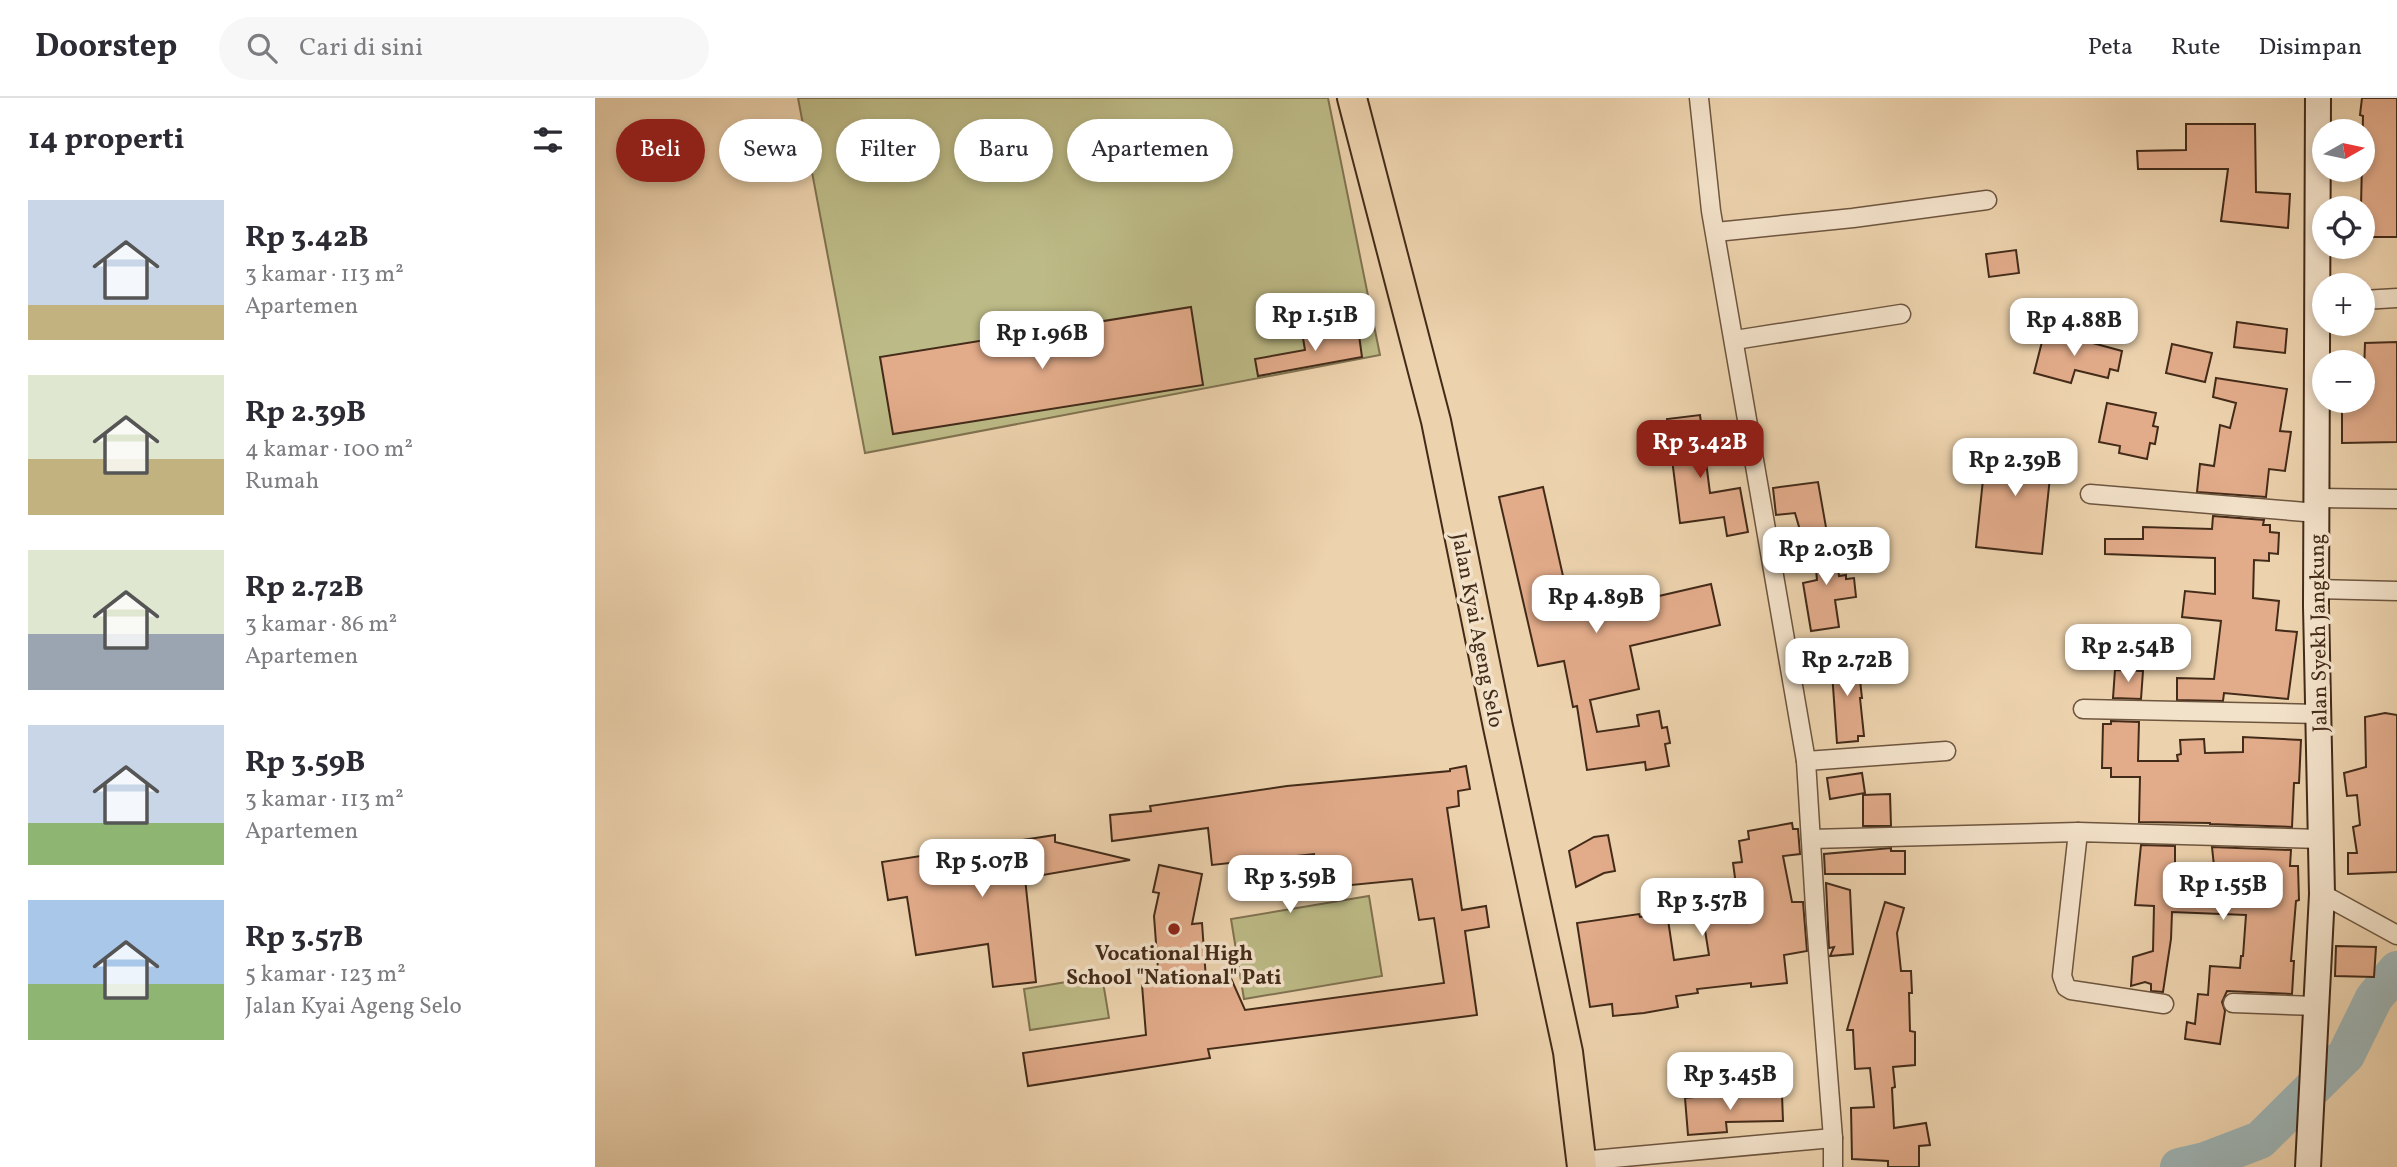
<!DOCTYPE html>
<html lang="id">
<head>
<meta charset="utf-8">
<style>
  :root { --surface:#fff; --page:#f7f7f7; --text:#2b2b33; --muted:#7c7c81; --line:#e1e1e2; --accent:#8f2418 }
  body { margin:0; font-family:Vollkorn,serif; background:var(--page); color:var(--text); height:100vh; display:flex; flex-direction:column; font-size:26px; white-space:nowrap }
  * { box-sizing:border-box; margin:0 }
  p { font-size:23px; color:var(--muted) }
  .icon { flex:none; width:38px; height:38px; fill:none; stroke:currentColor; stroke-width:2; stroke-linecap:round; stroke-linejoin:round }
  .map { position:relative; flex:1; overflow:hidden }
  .side { display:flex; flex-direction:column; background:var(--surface); width:595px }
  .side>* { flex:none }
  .top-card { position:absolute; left:21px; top:21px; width:665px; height:63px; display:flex; gap:14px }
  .needle { width:46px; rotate:81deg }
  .fabs { position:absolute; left:1717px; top:21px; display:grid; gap:14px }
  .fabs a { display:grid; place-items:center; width:63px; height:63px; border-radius:50%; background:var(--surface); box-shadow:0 4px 10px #0003; font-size:35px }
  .price { position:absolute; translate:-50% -60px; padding:0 16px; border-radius:14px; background:#fff; color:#222; font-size:23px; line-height:46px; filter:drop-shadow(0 2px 4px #0008) }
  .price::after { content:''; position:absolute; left:50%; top:42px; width:21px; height:16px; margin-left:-10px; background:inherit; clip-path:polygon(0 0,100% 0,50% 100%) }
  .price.selected { background:var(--accent); color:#fff }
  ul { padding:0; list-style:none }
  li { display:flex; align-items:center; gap:21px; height:175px; padding:0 28px }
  li span { display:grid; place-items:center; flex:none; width:196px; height:140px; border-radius:0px; color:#555 }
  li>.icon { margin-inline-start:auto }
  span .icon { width:84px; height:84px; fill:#fffc; stroke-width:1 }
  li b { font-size:30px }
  h2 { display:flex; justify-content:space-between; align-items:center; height:84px; padding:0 28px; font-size:30px }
  .tag { padding:0 24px; border-radius:32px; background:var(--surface); box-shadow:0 4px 10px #0003; font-size:24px; line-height:63px }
  .tag.selected { background:var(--accent); color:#fff }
  header { display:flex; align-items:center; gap:42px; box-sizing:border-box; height:98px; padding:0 35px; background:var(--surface); border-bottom:2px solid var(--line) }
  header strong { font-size:33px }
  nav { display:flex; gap:38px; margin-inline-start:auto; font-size:24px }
  .search { width:490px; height:63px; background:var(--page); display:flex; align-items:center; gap:18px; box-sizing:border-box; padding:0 24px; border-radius:38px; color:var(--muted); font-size:26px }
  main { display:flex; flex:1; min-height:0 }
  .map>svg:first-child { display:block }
  .green { fill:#bcba86; stroke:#807250; stroke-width:2 }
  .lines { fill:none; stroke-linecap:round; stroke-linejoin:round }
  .river { stroke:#9eb5b6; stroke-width:38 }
  .building { fill:#e2ab8a; stroke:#432b19; stroke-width:2 }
  .minor-casing { stroke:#6d553e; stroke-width:21 }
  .secondary-casing { stroke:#432b19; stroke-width:28 }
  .primary-casing { stroke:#432b19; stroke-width:32 }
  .minor { stroke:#f3e2ca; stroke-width:18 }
  .secondary { stroke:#f3e2ca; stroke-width:24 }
  .primary { stroke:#ecd2ad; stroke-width:28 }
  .poi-dot { fill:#8f2418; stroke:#f3e2ca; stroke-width:2.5 }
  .labels { text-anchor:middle; stroke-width:7; stroke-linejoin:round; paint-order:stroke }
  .street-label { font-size:21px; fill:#432b19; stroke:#f3e2ca }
  .poi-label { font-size:21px; font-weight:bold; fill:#432b19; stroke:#f3e2ca }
</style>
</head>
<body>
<header>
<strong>Doorstep</strong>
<div class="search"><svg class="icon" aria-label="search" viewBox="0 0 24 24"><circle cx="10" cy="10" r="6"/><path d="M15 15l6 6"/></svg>Cari di sini</div>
<nav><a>Peta</a><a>Rute</a><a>Disimpan</a></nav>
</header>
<main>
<section class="side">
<h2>14 properti<svg class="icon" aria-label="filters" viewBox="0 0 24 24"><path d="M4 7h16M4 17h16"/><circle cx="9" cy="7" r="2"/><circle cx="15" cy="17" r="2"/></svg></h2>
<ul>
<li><span style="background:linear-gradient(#c9d6e8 75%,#c2b280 0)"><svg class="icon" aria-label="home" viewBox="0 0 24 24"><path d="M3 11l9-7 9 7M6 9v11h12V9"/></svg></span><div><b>Rp 3.42B</b><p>3 kamar · 113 m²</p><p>Apartemen</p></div></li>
<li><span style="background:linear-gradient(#dfe7d0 60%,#c2b280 0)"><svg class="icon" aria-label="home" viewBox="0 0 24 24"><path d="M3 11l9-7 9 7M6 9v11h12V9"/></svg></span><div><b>Rp 2.39B</b><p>4 kamar · 100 m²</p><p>Rumah</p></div></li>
<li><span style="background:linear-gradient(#dfe7d0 60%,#9aa5b1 0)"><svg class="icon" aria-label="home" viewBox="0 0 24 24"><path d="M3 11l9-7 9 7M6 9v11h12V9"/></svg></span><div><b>Rp 2.72B</b><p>3 kamar · 86 m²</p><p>Apartemen</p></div></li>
<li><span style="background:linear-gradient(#c9d6e8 70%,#8fb573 0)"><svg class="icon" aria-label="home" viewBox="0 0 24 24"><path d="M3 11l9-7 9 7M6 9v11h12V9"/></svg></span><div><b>Rp 3.59B</b><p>3 kamar · 113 m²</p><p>Apartemen</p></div></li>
<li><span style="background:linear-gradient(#a9c7e8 60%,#8fb573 0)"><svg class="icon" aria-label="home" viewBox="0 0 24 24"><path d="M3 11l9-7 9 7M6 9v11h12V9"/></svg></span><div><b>Rp 3.57B</b><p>5 kamar · 123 m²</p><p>Jalan Kyai Ageng Selo</p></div></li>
</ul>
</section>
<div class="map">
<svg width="1802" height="1069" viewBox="0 0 1802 1069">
  <rect width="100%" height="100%" fill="#ecd2ad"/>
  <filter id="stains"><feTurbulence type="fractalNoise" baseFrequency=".00286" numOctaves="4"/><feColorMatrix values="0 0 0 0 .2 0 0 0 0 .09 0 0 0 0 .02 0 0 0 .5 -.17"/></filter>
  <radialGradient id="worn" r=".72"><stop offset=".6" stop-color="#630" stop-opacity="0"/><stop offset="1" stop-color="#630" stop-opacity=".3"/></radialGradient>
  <!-- green -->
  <g class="green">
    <path d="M203 0H733L785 257 270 355Z"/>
    <path d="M774 798 787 878 649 901 636 821Z"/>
    <path d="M507 878 514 920 435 932 429 891Z"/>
  </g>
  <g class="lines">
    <!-- river -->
    <path class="river" d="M1584 1069 1610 1063 1665 1042 1751 957 1779 900 1802 872"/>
  </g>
  <!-- building -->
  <g class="building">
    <path d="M1767 0H1802V139H1770V109H1766L1768 18 1765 17Z"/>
    <path d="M1591 26H1660L1661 94 1695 96 1693 130 1626 123 1633 71H1543L1542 53 1591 52Z"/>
    <path d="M1421 152 1424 175 1394 179 1391 156Z"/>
    <path d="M596 209 608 287 298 336 285 259Z"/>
    <path d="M1642 224 1692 231 1690 255 1639 249Z"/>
    <path d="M763 230 767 259 663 278 660 261 710 252 708 240Z"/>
    <path d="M1450 232 1527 253 1523 273 1515 271 1513 280 1480 272 1476 285 1439 275Z"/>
    <path d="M1802 244V344L1747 345V303H1768L1770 245Z"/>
    <path d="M1577 246 1617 255 1610 284 1571 275Z"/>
    <path d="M1621 280 1692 291 1685 333 1696 334 1690 373 1674 371 1671 399 1602 394 1605 366 1619 368 1625 327 1635 330 1641 305 1618 299Z"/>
    <path d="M1512 305 1561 315 1558 328 1563 329 1560 346 1555 345 1552 361 1524 355 1525 348 1504 344Z"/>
    <path d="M1105 317 1115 395 1145 390 1153 434 1132 438 1129 419 1085 425 1072 321Z"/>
    <path d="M1392 343 1458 350 1447 456 1381 449Z"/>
    <path d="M1223 384 1232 435 1207 439 1200 415 1181 417 1178 390Z"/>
    <path d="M948 389 977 518 1116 486 1125 527 1035 548 1044 591 995 602 1002 634 1044 628 1042 617 1064 613 1067 630 1072 629 1075 645 1070 646 1074 668 1051 672 1050 664 992 672 982 608 978 609 969 563 943 568 904 399Z"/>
    <path d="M1618 418 1669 422 1668 427H1675V434L1684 435 1683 456 1674 455V463L1659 462 1658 500 1684 503 1681 532 1702 534 1693 601 1629 595 1628 603 1582 602V580L1619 581 1626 523 1587 519 1590 493 1620 496V460L1510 456V441H1548V429L1617 431Z"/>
    <path d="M1239 438 1244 478 1251 477V481L1259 480 1261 499 1240 502 1244 529 1216 533 1208 485 1222 482 1218 440Z"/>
    <path d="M1262 556 1267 600H1265L1269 638H1263V643L1242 645 1236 560Z"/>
    <path d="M1520 572 1548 573 1546 601 1518 600Z"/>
    <path d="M1790 615 1802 617V774L1753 776V755H1762L1758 729 1765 727 1762 697 1752 698 1749 675 1771 669 1770 619Z"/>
    <path d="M1516 623 1544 624 1543 663H1583L1582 657 1586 656 1585 642 1609 641 1610 655 1648 654V639L1706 642 1704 685H1699L1697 729 1615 726V725L1544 724 1545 679H1516V670H1507L1508 626H1516Z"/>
    <path d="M871 668 875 691 863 693 864 708 852 710 867 812 891 808 894 829 870 833 882 917 613 951 615 960 433 988 428 955 551 937 547 887 564 885 559 818 564 795 558 794 564 767 607 776 597 826 607 825 611 881 635 878 650 912 849 885 839 820 824 822 817 781 716 791 719 756 617 767 613 730 517 743 515 717 556 713 555 708 692 688 855 673V671Z"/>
    <path d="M1267 675 1270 695 1235 701 1232 680Z"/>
    <path d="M1295 696 1296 728H1268V697Z"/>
    <path d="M1197 725 1198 731H1203L1205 756 1188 758 1197 804H1208L1212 853 1189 857 1192 885 1156 889V885L1102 891 1103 895 1081 898 1083 909 1049 915 1018 918 1017 906 995 909 982 825 1044 816 1045 819 1072 815 1079 862 1114 857 1108 820 1144 813 1139 788 1141 787 1138 765 1147 764 1144 743 1154 741 1153 733Z"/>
    <path d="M460 737V744L535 762 430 780 441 884 398 889 393 846 321 857 312 799 293 802 287 764Z"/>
    <path d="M1013 737 1020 773 1009 775 981 789 974 753 999 739Z"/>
    <path d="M1546 747 1580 748V767L1619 768 1617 749 1696 752 1695 768H1703L1704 802 1701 803 1696 863H1699L1697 896 1632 893 1627 904 1630 913 1625 946 1590 941 1592 924 1600 926 1603 896 1613 897 1615 868 1645 870 1646 858H1648L1651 817 1577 814 1576 841 1568 894 1556 893V886L1550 884 1536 888 1538 859 1558 853 1559 808 1540 807Z"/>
    <path d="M1296 750V753H1310V776H1230L1229 756Z"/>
    <path d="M1231 785 1255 792 1258 856 1235 858 1239 849 1234 850Z"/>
    <path d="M1290 804 1309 810 1302 835 1306 873H1316L1317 895H1314L1315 933 1320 934V967L1298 969 1300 989 1297 990 1299 1030 1331 1025 1335 1047 1324 1048V1069H1293V1063L1257 1061 1256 1010 1279 1009 1275 970 1260 971 1258 932H1252Z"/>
    <path d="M1741 848 1781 849 1779 879 1740 878Z"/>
    <path d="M1128 996 1129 998 1187 997 1188 1023 1131 1024 1132 1034 1093 1037 1090 1000Z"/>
  </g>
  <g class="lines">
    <defs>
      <g id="minor">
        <path d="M1104 0 1116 113 1211 663 1221 825 1238 1040V1069"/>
        <path d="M1121 134 1258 120 1392 102"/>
        <path d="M1768 202 1802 200"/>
        <path d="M1140 242 1306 216"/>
        <path d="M1495 396 1722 415"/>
        <path d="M1722 400 1802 401"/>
        <path d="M1721 491 1802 493"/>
        <path d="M1488 611 1723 616"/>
        <path d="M1211 663 1351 653"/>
        <path d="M1216 741 1483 734"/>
        <path d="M1727 796 1802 837"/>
        <path d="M1638 905 1722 908"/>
        <path d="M1569 906 1476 892 1471 889 1467 878 1483 734 1726 741"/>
        <path d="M986 1063 1238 1040"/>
      </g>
      <path id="secondary" d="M1713 1069 1727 796 1721 508 1723 0"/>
      <path id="primary" d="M757 0 841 323 903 629 973 954 987 1069"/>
    </defs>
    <!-- minor casing -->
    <use href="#minor" class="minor-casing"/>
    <!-- secondary casing -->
    <use href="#secondary" class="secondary-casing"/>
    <!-- primary casing -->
    <use href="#primary" class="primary-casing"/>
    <!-- minor -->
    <use href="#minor" class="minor"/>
    <!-- secondary -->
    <use href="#secondary" class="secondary"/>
    <!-- primary -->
    <use href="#primary" class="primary"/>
  </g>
  <!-- markers -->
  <circle class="poi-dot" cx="579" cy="831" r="7"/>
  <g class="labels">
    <!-- street labels -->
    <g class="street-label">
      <text transform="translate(883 532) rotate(79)" y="7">Jalan Kyai Ageng Selo</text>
      <text transform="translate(1723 535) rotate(-91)" y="7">Jalan Syekh Jangkung</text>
    </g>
    <!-- poi labels -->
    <g class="poi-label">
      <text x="579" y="862">Vocational High<tspan x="579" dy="24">School "National" Pati</tspan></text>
    </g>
  </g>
  <rect width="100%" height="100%" filter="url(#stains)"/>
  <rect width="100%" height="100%" fill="url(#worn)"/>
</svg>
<div class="fabs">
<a><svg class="needle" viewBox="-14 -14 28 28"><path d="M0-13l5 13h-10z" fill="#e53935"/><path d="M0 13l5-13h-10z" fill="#7c7c81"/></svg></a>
<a><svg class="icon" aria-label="locate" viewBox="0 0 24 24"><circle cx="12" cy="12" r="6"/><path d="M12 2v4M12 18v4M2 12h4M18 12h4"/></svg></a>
<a>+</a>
<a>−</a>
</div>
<b class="price" style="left:720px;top:255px">Rp 1.51B</b>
<b class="price" style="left:1479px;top:260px">Rp 4.88B</b>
<b class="price" style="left:447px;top:273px">Rp 1.96B</b>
<b class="price selected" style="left:1105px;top:382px">Rp 3.42B</b>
<b class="price" style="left:1420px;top:400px">Rp 2.39B</b>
<b class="price" style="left:1231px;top:489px">Rp 2.03B</b>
<b class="price" style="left:1001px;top:537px">Rp 4.89B</b>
<b class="price" style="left:1533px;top:586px">Rp 2.54B</b>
<b class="price" style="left:1252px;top:600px">Rp 2.72B</b>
<b class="price" style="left:387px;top:801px">Rp 5.07B</b>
<b class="price" style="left:695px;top:817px">Rp 3.59B</b>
<b class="price" style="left:1628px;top:824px">Rp 1.55B</b>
<b class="price" style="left:1107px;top:840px">Rp 3.57B</b>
<b class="price" style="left:1135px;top:1014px">Rp 3.45B</b>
<div class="top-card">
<a class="tag selected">Beli</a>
<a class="tag">Sewa</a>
<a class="tag">Filter</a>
<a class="tag">Baru</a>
<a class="tag">Apartemen</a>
</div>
</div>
</main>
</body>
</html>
